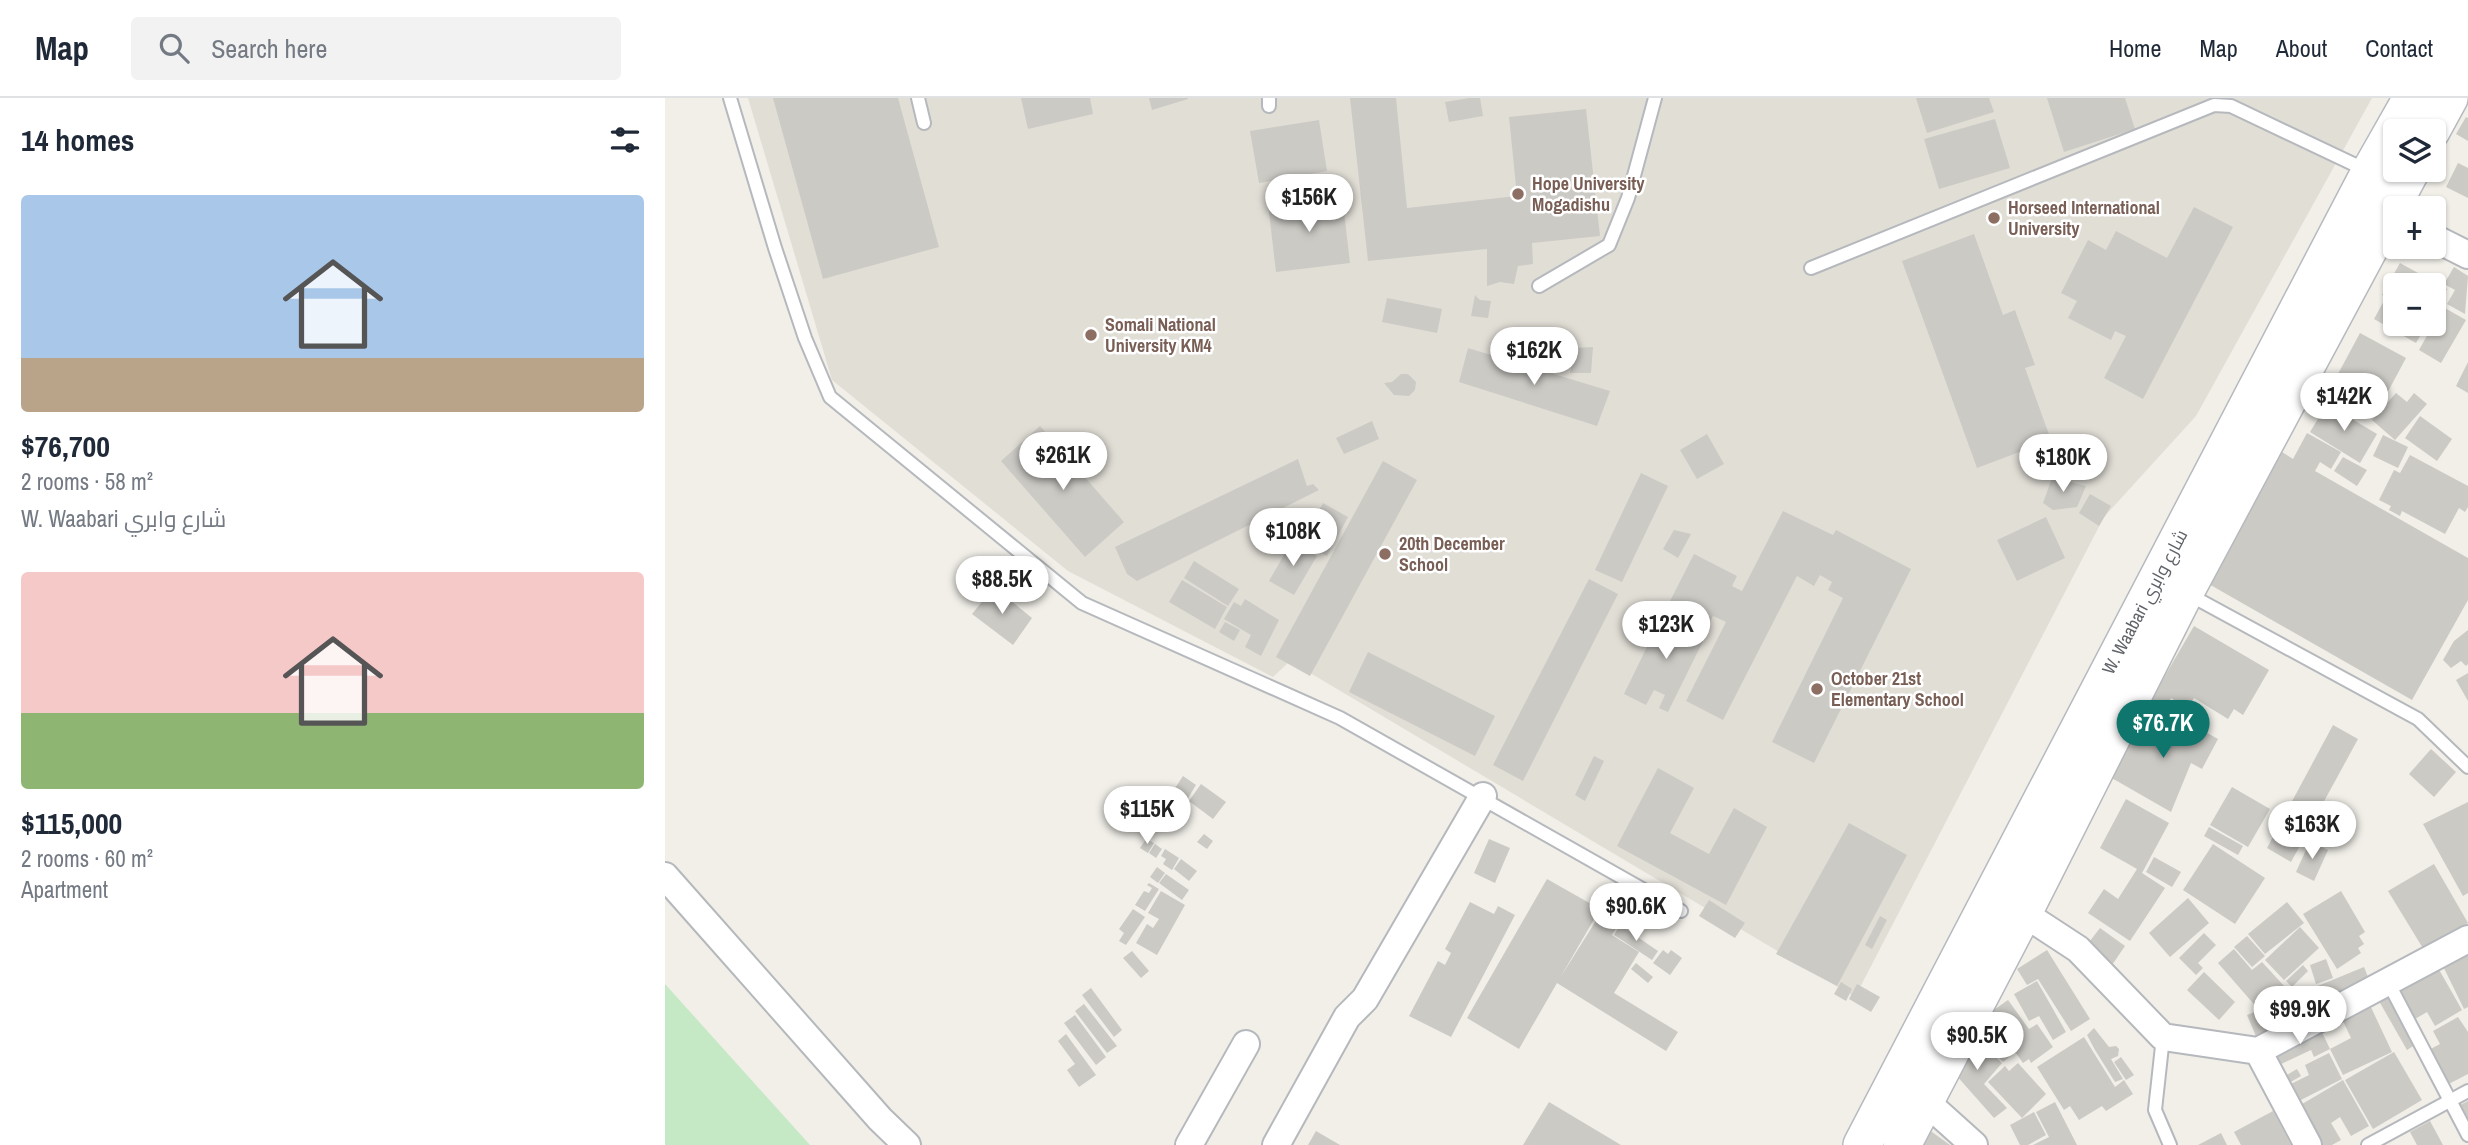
<!DOCTYPE html>
<html lang="en">
<head>
<meta charset="utf-8">
<style>
  :root { --surface:#fff; --page:#f2f2f3; --text:#1f2937; --muted:#747a83; --line:#e0e1e3; --accent:#0f766e }
  body { margin:0; font-family:"Archivo Narrow",Cairo,sans-serif; background:var(--page); color:var(--text); height:100vh; display:flex; flex-direction:column; font-size:26px; white-space:nowrap }
  * { box-sizing:border-box; margin:0 }
  p { font-size:23px; color:var(--muted) }
  .icon { flex:none; width:38px; height:38px; fill:none; stroke:currentColor; stroke-width:2; stroke-linecap:round; stroke-linejoin:round }
  .map { position:relative; flex:1; overflow:hidden }
  .side { display:flex; flex-direction:column; background:var(--surface); width:665px }
  .side>* { flex:none }
  .fabs { position:absolute; left:1718px; top:21px; display:grid; gap:14px }
  .fabs a { display:grid; place-items:center; width:63px; height:63px; border-radius:7px; background:var(--surface); box-shadow:0 2px 5px #0004; font-size:35px }
  .price { position:absolute; translate:-50% -60px; padding:0 16px; border-radius:24px; background:#fff; color:#222; font-size:23px; line-height:46px; filter:drop-shadow(0 2px 4px #0008) }
  .price::after { content:''; position:absolute; left:50%; top:42px; width:21px; height:16px; margin-left:-10px; background:inherit; clip-path:polygon(0 0,100% 0,50% 100%) }
  .price.active { background:var(--accent); color:#fff }
  ul { padding:0; list-style:none }
  li { display:grid; align-content:center; gap:14px; height:371px; padding:0 21px }
  li span { display:grid; place-items:center; height:217px; border-radius:7px; color:#555 }
  li>.icon { margin-inline-start:auto }
  span .icon { width:126px; height:126px; fill:#fffc; stroke-width:1 }
  li b { font-size:30px }
  h2 { display:flex; justify-content:space-between; align-items:center; height:84px; padding:0 21px; font-size:30px }
  header { display:flex; align-items:center; gap:42px; box-sizing:border-box; height:98px; padding:0 35px; background:var(--surface); border-bottom:2px solid var(--line) }
  header strong { font-size:33px }
  nav { display:flex; gap:38px; margin-inline-start:auto; font-size:24px }
  .search { width:490px; height:63px; background:var(--page); display:flex; align-items:center; gap:18px; box-sizing:border-box; padding:0 24px; border-radius:7px; color:var(--muted); font-size:26px }
  main { display:flex; flex:1; min-height:0 }
  .map>svg:first-child { display:block }
  .education { fill:#e1ded6 }
  .green { fill:#c5e8c5 }
  .building { fill:#cccac5 }
  .lines { fill:none; stroke-linecap:round; stroke-linejoin:round }
  .service-casing { stroke:#b5b8bc; stroke-width:16 }
  .minor-casing { stroke:#b5b8bc; stroke-width:30 }
  .secondary-casing { stroke:#b6babf; stroke-width:40 }
  .service { stroke:#fff; stroke-width:12 }
  .minor { stroke:#fff; stroke-width:26 }
  .secondary { stroke:#fff; stroke-width:37 }
  .education-dot { fill:#8d6e63; stroke:#fff; stroke-width:2.5 }
  .labels { text-anchor:middle; stroke-width:5; stroke-linejoin:round; paint-order:stroke }
  .education-label { font-size:18px; font-weight:bold; fill:#785e54; stroke:#fff; text-anchor:start }
  .street-label { font-size:18px; fill:#5f6368; stroke:#fff }
</style>
</head>
<body>
<header>
<strong>Map</strong>
<div class="search"><svg class="icon" aria-label="search" viewBox="0 0 24 24"><circle cx="10" cy="10" r="6"/><path d="M15 15l6 6"/></svg>Search here</div>
<nav><a>Home</a><a>Map</a><a>About</a><a>Contact</a></nav>
</header>
<main>
<section class="side">
<h2>14 homes<svg class="icon" aria-label="filters" viewBox="0 0 24 24"><path d="M4 7h16M4 17h16"/><circle cx="9" cy="7" r="2"/><circle cx="15" cy="17" r="2"/></svg></h2>
<ul>
<li><span style="background:linear-gradient(#a9c7e8 75%,#b9a48a 0)"><svg class="icon" aria-label="home" viewBox="0 0 24 24"><path d="M3 11l9-7 9 7M6 9v11h12V9"/></svg></span><div><b>$76,700</b><p>2 rooms · 58 m²</p><p>W. Waabari شارع وابري</p></div></li>
<li><span style="background:linear-gradient(#f6c9c9 65%,#8fb573 0)"><svg class="icon" aria-label="home" viewBox="0 0 24 24"><path d="M3 11l9-7 9 7M6 9v11h12V9"/></svg></span><div><b>$115,000</b><p>2 rooms · 60 m²</p><p>Apartment</p></div></li>
</ul>
</section>
<div class="map">
<svg width="1803" height="1047" viewBox="0 0 1803 1047">
  <rect width="100%" height="100%" fill="#f1efe8"/>
  <!-- education -->
  <path class="education" d="M83 0H1707L1531 318 1439 419 1190 899 625 563 608 579 403 473 167 282Z"/>
  <!-- green -->
  <path class="green" d="M0 886 145 1047H0Z"/>
  <!-- building -->
  <g class="building">
    <path d="M108 0H233L274 149 158 181Z"/>
    <path d="M356 0H425L428 16 363 31Z"/>
    <path d="M484 0H523V1L487 12Z"/>
    <path d="M685 0H731L742 110 852 98 844 19 921 11 935 138 867 145 868 166 853 168 849 186 835 184 822 188V151L703 163Z"/>
    <path d="M804 0H815L818 18 784 24 780 4Z"/>
    <path d="M1251 0H1324L1329 14 1262 35Z"/>
    <path d="M1382 0H1460L1470 31 1399 54Z"/>
    <path d="M1801 19 1803 20V43L1791 36Z"/>
    <path d="M1330 21 1345 70 1274 91 1259 41Z"/>
    <path d="M654 22 662 73 594 85 585 33Z"/>
    <path d="M1793 65 1803 70V100L1781 89Z"/>
    <path d="M677 97 685 165 611 174 603 106Z"/>
    <path d="M1529 109 1568 129 1478 301 1439 280 1461 238 1450 233 1446 242 1403 220 1412 203 1396 195 1423 142 1441 152 1451 133 1502 160Z"/>
    <path d="M1309 136 1338 217 1350 212 1370 267 1360 270 1386 342 1312 370 1237 163Z"/>
    <path d="M1735 165 1782 191 1769 213V187H1731V226H1762L1751 245 1709 221 1721 199 1717 197Z"/>
    <path d="M1789 169 1803 178 1800 216 1782 206 1790 192 1779 186Z"/>
    <path d="M810 197 815 202 826 203 823 220 806 218Z"/>
    <path d="M722 200 777 211 772 235 717 224Z"/>
    <path d="M1778 209 1801 222 1776 265 1754 252Z"/>
    <path d="M1695 235 1741 260 1712 314 1666 289Z"/>
    <path d="M928 249 926 275H905L910 250Z"/>
    <path d="M803 250 945 293 932 328 794 284Z"/>
    <path d="M1803 264V295L1791 288Z"/>
    <path d="M736 276H743L751 284 750 292 744 298 729 297 719 285 727 284Z"/>
    <path d="M1731 295 1742 304 1749 295 1762 306 1730 342 1707 322Z"/>
    <path d="M1662 306 1712 336 1695 365 1645 334Z"/>
    <path d="M1755 318 1787 341 1772 363 1740 340Z"/>
    <path d="M707 323 714 341 679 356 671 340Z"/>
    <path d="M375 328 459 424 420 459 336 363Z"/>
    <path d="M1642 335 1676 354 1666 371 1655 364 1650 373 1803 460V502L1747 602 1535 481 1609 349 1628 361Z"/>
    <path d="M1042 336 1059 366 1032 381 1015 352Z"/>
    <path d="M1718 337 1743 349 1733 370 1708 358Z"/>
    <path d="M1745 357 1803 388V409L1800 414 1794 410 1780 436 1737 413 1735 418 1724 412 1726 408 1714 402 1729 372 1735 375Z"/>
    <path d="M1678 359 1702 372 1692 388 1669 373Z"/>
    <path d="M633 361 642 388 648 386 654 392 472 483 462 476 450 449Z"/>
    <path d="M718 363 752 382 645 578 611 559Z"/>
    <path d="M1389 374 1405 384 1421 388 1412 409 1388 412 1378 405Z"/>
    <path d="M976 375 1003 388 957 484 930 472Z"/>
    <path d="M1425 396 1446 408 1434 428 1414 415Z"/>
    <path d="M658 405 683 419 662 458 637 445Z"/>
    <path d="M1118 413 1168 437 1171 432 1246 471 1149 665 1107 644 1178 500 1163 492 1167 484 1155 477 1149 488 1132 478 1058 622 1021 603 1061 524 1048 518 1043 528 1003 507 1029 456 1072 478 1067 488 1077 493Z"/>
    <path d="M1381 419 1400 460 1352 483 1332 442Z"/>
    <path d="M1009 432 1026 436 1013 460 998 451Z"/>
    <path d="M627 443 652 458 629 497 604 483Z"/>
    <path d="M529 463 574 491 563 508 519 480Z"/>
    <path d="M924 481 953 496 858 683 828 667Z"/>
    <path d="M517 482 562 509 550 531 504 504Z"/>
    <path d="M329 489 367 520 348 547 307 516Z"/>
    <path d="M580 501 614 522 596 558 580 549 586 537 559 521 569 504 576 508Z"/>
    <path d="M999 514 1042 535 1003 614 994 610 1000 597 989 592 981 607 959 596Z"/>
    <path d="M560 524 575 532 569 543 554 534Z"/>
    <path d="M1529 528 1604 572 1578 617 1569 611 1563 621 1529 600 1523 610 1506 600 1487 632 1473 624Z"/>
    <path d="M1803 532V566L1801 568 1796 563 1786 570 1778 562 1789 543Z"/>
    <path d="M703 554 830 618 810 658 684 594Z"/>
    <path d="M1803 575V603L1791 582Z"/>
    <path d="M1501 612 1553 641 1537 671 1526 665 1506 714 1445 679 1465 632 1483 646Z"/>
    <path d="M1668 627 1693 641 1626 764 1602 750Z"/>
    <path d="M1766 651 1791 674 1769 699 1744 676Z"/>
    <path d="M929 658 939 663 920 703 910 697Z"/>
    <path d="M993 670 1029 690 1005 735 1044 756 1069 710 1102 729 1061 807 952 748Z"/>
    <path d="M518 678 531 687 520 705 506 696Z"/>
    <path d="M536 686 561 704 548 721 524 703Z"/>
    <path d="M1567 689 1605 711 1583 749 1545 727Z"/>
    <path d="M1461 701 1504 725 1477 775 1500 790 1465 843 1423 815 1439 791 1453 801 1472 771 1435 750Z"/>
    <path d="M1803 704V795L1798 798 1758 726Z"/>
    <path d="M1184 725 1242 757 1172 888 1111 856Z"/>
    <path d="M1544 729 1578 748 1573 757 1539 738Z"/>
    <path d="M539 736 548 743 542 751 532 744Z"/>
    <path d="M481 741 489 745 483 755 475 750Z"/>
    <path d="M824 741 845 750 830 785 809 775Z"/>
    <path d="M1645 743 1663 752 1649 783 1631 774Z"/>
    <path d="M490 746 497 751 491 760 484 755Z"/>
    <path d="M1548 746 1600 780 1570 826 1518 792Z"/>
    <path d="M500 751 514 760 507 772 498 766 501 761 496 758Z"/>
    <path d="M1489 759 1516 774 1507 789 1481 774Z"/>
    <path d="M516 761 532 773 524 783 509 771Z"/>
    <path d="M1769 766 1803 825 1759 852 1723 793Z"/>
    <path d="M492 769 500 775 493 785 485 779Z"/>
    <path d="M501 776 524 792 517 802 494 785Z"/>
    <path d="M882 781 935 811 895 880 937 813 955 824 947 837 974 854 949 895 1013 934 1001 953 892 885 854 951 802 920Z"/>
    <path d="M484 785 494 791 480 813 470 807 479 793 484 795 487 790 482 787Z"/>
    <path d="M496 793 520 807 492 857 471 845 482 826 488 830 494 821 483 815Z"/>
    <path d="M1676 793 1700 834 1694 838 1699 846 1693 850 1696 855 1672 871 1638 816Z"/>
    <path d="M1523 800 1544 825 1505 859 1484 835Z"/>
    <path d="M1044 802 1080 825 1070 840 1034 818Z"/>
    <path d="M805 804 829 816 833 808 850 817 786 939 744 918 773 863 780 867 786 855 780 851Z"/>
    <path d="M1622 804 1639 825 1600 856 1583 836Z"/>
    <path d="M468 811 480 819 461 847 454 843 459 835 454 831Z"/>
    <path d="M1215 818 1222 822 1207 851 1200 847Z"/>
    <path d="M955 827 993 853 987 862 949 837Z"/>
    <path d="M1635 829 1654 850 1619 882 1600 862Z"/>
    <path d="M1435 830 1460 848 1447 867 1421 848Z"/>
    <path d="M1539 835 1551 847 1533 865 1538 870 1531 877 1514 860Z"/>
    <path d="M1582 838 1600 858 1587 869 1569 849Z"/>
    <path d="M1569 851 1587 872 1597 864 1620 889 1594 912 1553 865Z"/>
    <path d="M1803 851V909L1799 911 1776 864Z"/>
    <path d="M998 852 1003 856 1006 852 1017 860 1005 877 988 865Z"/>
    <path d="M1382 852 1425 921 1406 933 1373 881 1362 887 1352 871Z"/>
    <path d="M467 853 484 873 476 880 458 860Z"/>
    <path d="M1661 861 1668 880 1651 886 1645 867Z"/>
    <path d="M1768 861 1797 912 1770 928 1762 914 1745 924 1756 943 1742 952 1710 896Z"/>
    <path d="M971 865 988 879 983 885 966 871Z"/>
    <path d="M1638 867 1643 873 1627 889 1621 883Z"/>
    <path d="M1699 869 1709 894 1593 943 1582 917Z"/>
    <path d="M1539 874 1570 904 1554 922 1522 892Z"/>
    <path d="M1372 883 1401 934 1388 942 1374 918 1364 923 1349 896Z"/>
    <path d="M1176 884 1187 891 1181 903 1169 896Z"/>
    <path d="M1192 886 1215 899 1206 914 1184 901Z"/>
    <path d="M426 890 457 932 449 939 417 897Z"/>
    <path d="M1343 902 1364 931 1372 926 1388 949 1366 965 1364 961 1358 965 1323 916Z"/>
    <path d="M1703 903 1727 954 1678 977 1665 951 1686 940 1675 917Z"/>
    <path d="M419 906 452 948 442 955 410 913Z"/>
    <path d="M1316 914 1349 955 1338 964 1305 931Z"/>
    <path d="M410 917 441 959 431 967 399 925Z"/>
    <path d="M1793 919 1803 934V976L1776 990 1758 955 1775 946 1768 933Z"/>
    <path d="M1654 928 1665 951 1649 959 1646 952 1612 968 1604 951Z"/>
    <path d="M1429 930 1444 949 1451 948 1454 951 1453 958 1446 961 1458 981 1450 984 1430 952 1422 937Z"/>
    <path d="M1304 933 1337 965 1319 986 1342 1010 1329 1020 1283 968Z"/>
    <path d="M401 936 431 977 414 989 402 972 410 966 393 943Z"/>
    <path d="M1419 939 1450 989 1459 982 1468 996 1441 1013 1437 1008 1414 1022 1405 1008 1399 1012 1372 969Z"/>
    <path d="M1729 954 1757 1002 1708 1031 1680 982Z"/>
    <path d="M1664 955 1677 981 1632 1004 1624 987 1644 977 1640 967Z"/>
    <path d="M1456 959 1469 977 1461 982 1449 964Z"/>
    <path d="M1353 965 1381 996 1357 1020 1323 984 1340 968 1344 973Z"/>
    <path d="M1632 971 1636 978 1619 988 1615 981Z"/>
    <path d="M1678 982 1704 1028 1686 1038 1675 1019 1666 1025 1676 1042 1667 1047H1654L1632 1009Z"/>
    <path d="M1803 1003V1032L1787 1011Z"/>
    <path d="M884 1004 956 1047H858Z"/>
    <path d="M1390 1004 1412 1047H1368L1384 1039 1371 1014Z"/>
    <path d="M1608 1013 1626 1047H1576L1569 1034Z"/>
    <path d="M1369 1014 1381 1037 1363 1047H1355L1345 1027Z"/>
    <path d="M1765 1023 1778 1047H1752L1745 1034Z"/>
    <path d="M1253 1024 1285 1047H1236Z"/>
    <path d="M651 1033 675 1047H643Z"/>
    <path d="M1556 1035 1562 1047H1533Z"/>
  </g>
  <g class="lines">
    <defs>
      <g id="service">
        <path d="M65 0 110 150 140 240 165 299 417 505 675 620 1016 813"/>
        <path d="M253 0 259 25"/>
        <path d="M604 0V8"/>
        <path d="M1146 170 1549 7 1566 8 1701 72"/>
        <path d="M874 188 944 147 963 100 990 0"/>
        <path d="M1523 496 1753 621 1803 669"/>
        <path d="M1723 884 1803 1037"/>
        <path d="M1498 939 1490 1012 1505 1047"/>
        <path d="M1703 1047 1803 993"/>
      </g>
      <g id="minor">
        <path d="M1769 140 1803 157"/>
        <path d="M0 778 215 1021 242 1047"/>
        <path d="M1358 815 1413 851 1498 939 1593 953 1803 841"/>
        <path d="M1593 953 1643 1047"/>
        <path d="M1259 1002 1309 1047"/>
        <path d="M524 1047 581 946"/>
        <path d="M611 1047 682 919 700 901 818 698"/>
      </g>
      <g id="secondary">
        <path d="M1766 33 1784 0"/>
        <path d="M1197 1047 1705 74 1747 0"/>
        <path d="M1237 1047 1358 815 1520 494 1746 72"/>
      </g>
    </defs>
    <!-- service casing -->
    <use href="#service" class="service-casing"/>
    <!-- minor casing -->
    <use href="#minor" class="minor-casing"/>
    <!-- secondary casing -->
    <use href="#secondary" class="secondary-casing"/>
    <!-- service -->
    <use href="#service" class="service"/>
    <!-- minor -->
    <use href="#minor" class="minor"/>
    <!-- secondary -->
    <use href="#secondary" class="secondary"/>
  </g>
  <!-- markers -->
  <g class="education-dot">
    <circle cx="853" cy="96" r="7"/>
    <circle cx="1329" cy="120" r="7"/>
    <circle cx="426" cy="237" r="7"/>
    <circle cx="720" cy="456" r="7"/>
    <circle cx="1152" cy="591" r="7"/>
  </g>
  <g class="labels">
    <!-- education labels -->
    <g class="education-label">
      <text x="867" y="92">Hope University<tspan x="867" dy="21">Mogadishu</tspan></text>
      <text x="1343" y="116">Horseed International<tspan x="1343" dy="21">University</tspan></text>
      <text x="440" y="233">Somali National<tspan x="440" dy="21">University KM4</tspan></text>
      <text x="734" y="452">20th December<tspan x="734" dy="21">School</tspan></text>
      <text x="1166" y="587">October 21st<tspan x="1166" dy="21">Elementary School</tspan></text>
    </g>
    <!-- street labels -->
    <g class="street-label">
      <text transform="translate(1480 504) rotate(-62)" y="6">W. Waabari شارع وابري</text>
    </g>
  </g>
</svg>
<div class="fabs">
<a><svg class="icon" aria-label="layers" viewBox="0 0 24 24"><path d="M12 4l9 5-9 5-9-5zM3 14l9 5 9-5"/></svg></a>
<a>+</a>
<a>−</a>
</div>
<b class="price" style="left:644px;top:136px">$156K</b>
<b class="price" style="left:869px;top:289px">$162K</b>
<b class="price" style="left:1679px;top:335px">$142K</b>
<b class="price" style="left:398px;top:394px">$261K</b>
<b class="price" style="left:1398px;top:396px">$180K</b>
<b class="price" style="left:628px;top:470px">$108K</b>
<b class="price" style="left:337px;top:518px">$88.5K</b>
<b class="price" style="left:1001px;top:563px">$123K</b>
<b class="price active" style="left:1498px;top:662px">$76.7K</b>
<b class="price" style="left:482px;top:748px">$115K</b>
<b class="price" style="left:1647px;top:763px">$163K</b>
<b class="price" style="left:971px;top:845px">$90.6K</b>
<b class="price" style="left:1635px;top:948px">$99.9K</b>
<b class="price" style="left:1312px;top:974px">$90.5K</b>
</div>
</main>
</body>
</html>
